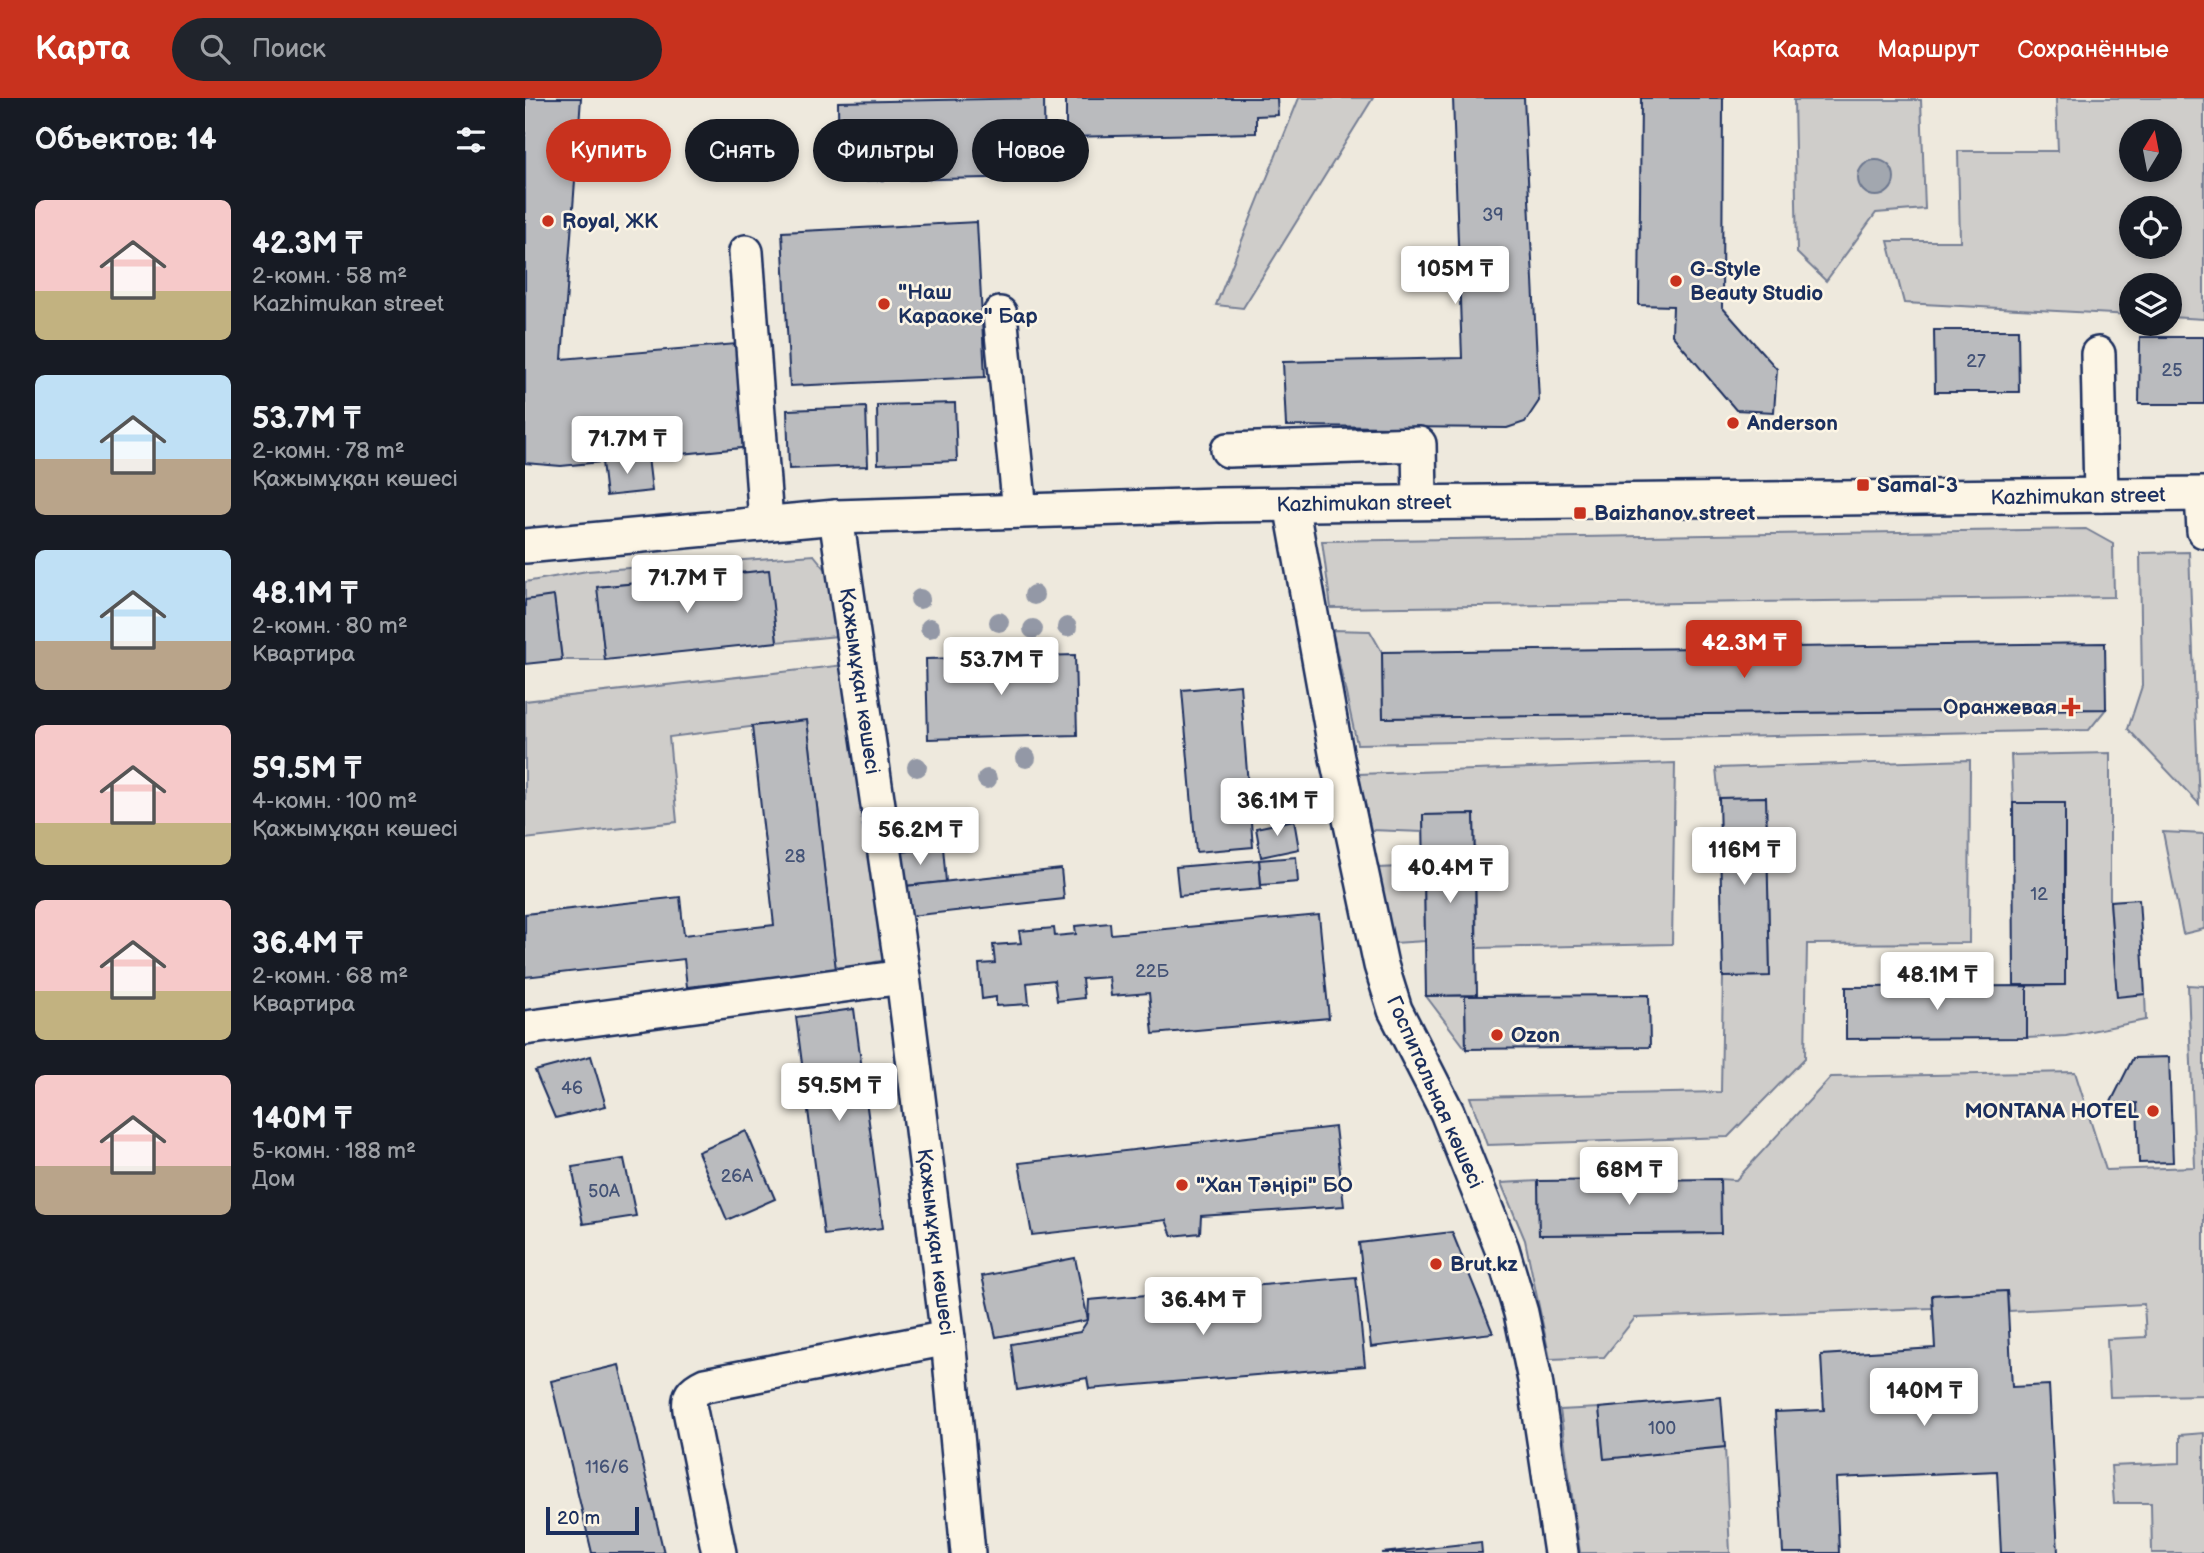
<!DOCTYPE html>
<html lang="ru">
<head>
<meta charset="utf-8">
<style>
  :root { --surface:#171b24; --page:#20242c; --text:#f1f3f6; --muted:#9ea1a6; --accent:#c8321e }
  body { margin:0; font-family:"Balsamiq Sans",sans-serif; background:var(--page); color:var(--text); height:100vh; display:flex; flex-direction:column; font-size:26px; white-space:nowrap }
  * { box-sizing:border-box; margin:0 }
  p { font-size:23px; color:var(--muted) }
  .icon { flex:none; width:38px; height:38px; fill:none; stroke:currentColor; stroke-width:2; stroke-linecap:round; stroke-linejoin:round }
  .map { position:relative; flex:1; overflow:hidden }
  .panel { display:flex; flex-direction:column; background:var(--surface); width:525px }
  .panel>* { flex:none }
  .hud { position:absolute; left:21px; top:21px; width:665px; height:63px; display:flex; gap:14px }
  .needle { width:46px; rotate:10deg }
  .tools { position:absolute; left:1594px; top:21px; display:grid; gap:14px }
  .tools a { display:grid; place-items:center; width:63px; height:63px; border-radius:50%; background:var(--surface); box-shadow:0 4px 10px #0003; font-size:35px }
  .scale { position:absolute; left:21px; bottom:18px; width:93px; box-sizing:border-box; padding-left:7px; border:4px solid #1b2f5e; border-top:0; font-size:19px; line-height:24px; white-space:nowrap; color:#1b2f5e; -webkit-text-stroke:5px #fcf5e5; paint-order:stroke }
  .price { position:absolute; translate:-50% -60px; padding:0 16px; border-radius:7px; background:#fff; color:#222; font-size:23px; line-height:46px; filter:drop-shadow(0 2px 4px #0008) }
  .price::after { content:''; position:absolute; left:50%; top:42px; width:21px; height:16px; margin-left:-10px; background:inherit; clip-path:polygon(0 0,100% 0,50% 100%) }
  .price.active { background:var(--accent); color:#fff }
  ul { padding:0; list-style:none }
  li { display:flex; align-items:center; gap:21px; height:175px; padding:0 35px }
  li span { display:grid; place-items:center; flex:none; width:196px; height:140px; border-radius:10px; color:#555 }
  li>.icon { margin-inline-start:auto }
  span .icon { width:84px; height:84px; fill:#fffc; stroke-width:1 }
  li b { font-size:30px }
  h2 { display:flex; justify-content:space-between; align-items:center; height:84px; padding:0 35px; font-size:30px }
  .chip { padding:0 24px; border-radius:32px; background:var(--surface); box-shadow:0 4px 10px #0003; font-size:24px; line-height:63px }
  .chip.active { background:var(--accent); color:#fff }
  header { display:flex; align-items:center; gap:42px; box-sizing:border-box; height:98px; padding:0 35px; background:var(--accent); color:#fff }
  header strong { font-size:33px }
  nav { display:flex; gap:38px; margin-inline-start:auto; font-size:24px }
  .search { width:490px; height:63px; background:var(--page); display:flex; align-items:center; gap:18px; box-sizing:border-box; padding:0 24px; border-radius:38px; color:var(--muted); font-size:26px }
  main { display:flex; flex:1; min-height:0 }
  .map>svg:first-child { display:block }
  .green { fill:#cfcdca; stroke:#757e94; stroke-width:2; fill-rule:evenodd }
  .water { fill:#a2a7af; stroke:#6c778f; stroke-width:2 }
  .building { fill:#babbbe; stroke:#1b2f5e; stroke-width:2 }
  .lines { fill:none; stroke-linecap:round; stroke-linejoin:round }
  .minor-casing { stroke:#1b2f5e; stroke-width:38 }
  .minor { stroke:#fcf5e5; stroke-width:33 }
  .tree { fill:#9398a6 }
  .poi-dot { fill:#c8321e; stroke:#fcf5e5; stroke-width:2.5 }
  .labels { text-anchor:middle; stroke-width:5; stroke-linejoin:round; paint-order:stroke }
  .number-label { font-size:18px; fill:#435276 }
  .poi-label { font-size:21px; font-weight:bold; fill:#1b2f5e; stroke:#fcf5e5; text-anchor:start }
  .street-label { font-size:21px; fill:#1b2f5e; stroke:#fcf5e5 }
</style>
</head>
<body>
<header>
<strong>Карта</strong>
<div class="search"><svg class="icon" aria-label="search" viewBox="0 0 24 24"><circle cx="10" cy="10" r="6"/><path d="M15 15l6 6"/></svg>Поиск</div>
<nav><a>Карта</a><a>Маршрут</a><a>Сохранённые</a></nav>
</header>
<main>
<section class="panel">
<h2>Объектов: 14<svg class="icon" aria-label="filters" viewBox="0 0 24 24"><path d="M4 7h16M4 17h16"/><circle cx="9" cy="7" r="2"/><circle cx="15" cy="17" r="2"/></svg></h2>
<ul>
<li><span style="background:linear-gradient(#f6c9c9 65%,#c2b280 0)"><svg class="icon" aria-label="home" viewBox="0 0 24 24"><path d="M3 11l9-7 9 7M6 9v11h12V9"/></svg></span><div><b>42.3M ₸</b><p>2-комн. · 58 m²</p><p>Kazhimukan street</p></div></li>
<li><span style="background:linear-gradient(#bfe0f5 60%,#b9a48a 0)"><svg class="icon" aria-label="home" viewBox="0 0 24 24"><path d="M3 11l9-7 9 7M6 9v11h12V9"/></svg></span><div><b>53.7M ₸</b><p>2-комн. · 78 m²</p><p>Қажымұқан көшесі</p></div></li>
<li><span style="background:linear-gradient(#bfe0f5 65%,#b9a48a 0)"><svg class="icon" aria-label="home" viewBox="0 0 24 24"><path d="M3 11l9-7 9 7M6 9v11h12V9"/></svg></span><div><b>48.1M ₸</b><p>2-комн. · 80 m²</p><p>Квартира</p></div></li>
<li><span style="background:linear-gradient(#f6c9c9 70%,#c2b280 0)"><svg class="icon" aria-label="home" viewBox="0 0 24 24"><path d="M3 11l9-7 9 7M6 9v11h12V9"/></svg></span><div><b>59.5M ₸</b><p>4-комн. · 100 m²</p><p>Қажымұқан көшесі</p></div></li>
<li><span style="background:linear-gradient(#f6c9c9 65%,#c2b280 0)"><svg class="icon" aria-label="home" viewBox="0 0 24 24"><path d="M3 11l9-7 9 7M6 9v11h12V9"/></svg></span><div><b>36.4M ₸</b><p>2-комн. · 68 m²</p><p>Квартира</p></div></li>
<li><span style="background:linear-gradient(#f6c9c9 65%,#b9a48a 0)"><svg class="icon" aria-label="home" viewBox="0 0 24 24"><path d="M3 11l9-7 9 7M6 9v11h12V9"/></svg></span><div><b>140M ₸</b><p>5-комн. · 188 m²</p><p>Дом</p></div></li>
</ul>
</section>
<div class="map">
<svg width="1679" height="1455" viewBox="0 0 1679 1455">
  <rect width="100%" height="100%" fill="#eee9dd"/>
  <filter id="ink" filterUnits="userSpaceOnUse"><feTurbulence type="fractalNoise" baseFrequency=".0143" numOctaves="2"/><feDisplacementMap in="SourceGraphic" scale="14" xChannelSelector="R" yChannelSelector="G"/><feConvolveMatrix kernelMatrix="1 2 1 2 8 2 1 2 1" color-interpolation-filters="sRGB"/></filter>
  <g filter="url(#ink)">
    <!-- green -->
    <g class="green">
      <path d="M774 0H848L718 210 691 207Z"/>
      <path d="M1531 0H1679V221L1645 219V187H1606V217L1379 205 1363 143H1435L1433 53H1533ZM1606 33H1645V72H1606ZM1606 110H1645V149H1606Z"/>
      <path d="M1269 2H1396L1400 111 1351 115 1301 183 1272 155Z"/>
      <path d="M1561 431 1588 446 1589 499 806 510 797 443Z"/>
      <path d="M1664 454 1674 706 1603 631 1617 588 1615 455Z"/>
      <path d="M289 457 305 477 312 538 252 544 243 472 73 489 80 562H37L29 499 0 502V484L62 473Z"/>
      <path d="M807 532 845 533 857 554 858 620 1581 611 1564 632 832 646Z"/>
      <path d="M319 567 360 862 311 872 282 622 144 639 152 724 0 741V603Z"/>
      <path d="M1585 655V803L1592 898 1620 896 1621 922 1541 938 1502 940V888L1540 887V705H1488L1486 657Z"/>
      <path d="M1445 662 1444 845 1282 846 1280 960 1203 1039 962 1047 945 999 1196 994 1198 879 1245 878 1241 699 1194 700 1191 670Z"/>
      <path d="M1150 665 1147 846 952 850 949 716 898 717V734L846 732 833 676Z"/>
      <path d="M1638 734 1679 736V831L1658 836Z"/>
      <path d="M899 768 900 843 869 845 853 770Z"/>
      <path d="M1663 887 1679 888V1297L1585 1299 1582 1241 1621 1239 1619 1206 1484 1213 1482 1193 1407 1197 1408 1210 1110 1220 1079 1259 1025 1261 1000 1142 976 1085 1013 1083 1014 1137 1195 1135V1081L1211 1082 1306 979 1550 974 1581 1072 1670 1069Z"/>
      <path d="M901 898H940L941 951Z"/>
      <path d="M1074 1310 1079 1361 1200 1349 1205 1455H1055L1035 1312Z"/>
      <path d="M1679 1335V1455H1627L1626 1405H1589L1586 1368 1655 1365V1337Z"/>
    </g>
    <!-- water -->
    <circle class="water" cx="1351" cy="80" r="18"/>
    <!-- building -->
    <g class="building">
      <path d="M0 0H56L37 261 223 245 226 349 36 368 0 365Z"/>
      <path d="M519 0 520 79 314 83 313 4Z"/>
      <path d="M541 0H752L753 17 731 18V35L541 39Z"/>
      <path d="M928 0H999L1014 303 1000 324 982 330 761 328 758 264 937 260Z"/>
      <path d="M1116 0H1198L1197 209 1252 271 1249 314 1211 312 1147 237 1148 208 1114 207Z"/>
      <path d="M452 124 460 279 265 288 257 134Z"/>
      <path d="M1409 232H1493L1494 294H1410Z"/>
      <path d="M1615 239H1679V306H1614Z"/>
      <path d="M430 305 432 363 353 366 352 307Z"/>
      <path d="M341 309 343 368 264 371 262 312Z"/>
      <path d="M123 359 127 393 81 398 77 364Z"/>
      <path d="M244 472 252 544 80 562 72 489Z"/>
      <path d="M29 498 37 562 0 566V502Z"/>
      <path d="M1580 545 1581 611 858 620 857 554Z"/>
      <path d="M550 557 552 637 403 641 401 561Z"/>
      <path d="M715 587 728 749 671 754 657 592Z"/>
      <path d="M282 622 311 872 162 889 159 861 0 879V816L155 799 159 837 249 827 227 628Z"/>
      <path d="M1241 699 1245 878 1198 879 1194 700Z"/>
      <path d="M1488 705H1540V887H1489Z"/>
      <path d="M949 716 952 897 901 898 898 717Z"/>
      <path d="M769 722 774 751 736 759 731 730Z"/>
      <path d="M418 749 421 784 372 789 368 755Z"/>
      <path d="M771 759 773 784 736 787 734 762Z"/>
      <path d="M734 762 736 791 654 798 651 769Z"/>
      <path d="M536 771 539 801 376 819 372 789Z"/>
      <path d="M1614 801 1620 896 1592 899 1585 803Z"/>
      <path d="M794 817 804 920 628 936 624 895 586 898 584 879 557 881 559 900 532 903 529 882 502 885 504 906 471 908V899L457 901 454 866 470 865 468 847 496 845 494 833 529 830 530 838 551 836 550 828 585 825 586 836Z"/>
      <path d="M1502 888V940L1321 941V889Z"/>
      <path d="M1124 897 1125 949 941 951 940 898Z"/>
      <path d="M329 911 358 1130 299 1137 271 919Z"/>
      <path d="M66 958 81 1008 30 1020 10 973Z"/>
      <path d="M1644 959 1648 1064 1614 1065 1612 1005 1585 1006 1608 960Z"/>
      <path d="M810 1029 819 1108 676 1118 675 1135 647 1138 641 1122 507 1137 494 1065Z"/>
      <path d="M221 1033 250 1101 202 1122 173 1054Z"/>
      <path d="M99 1061 111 1118 58 1126 47 1069Z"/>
      <path d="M1195 1081 1196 1135 1014 1137 1013 1083Z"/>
      <path d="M927 1134 968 1235 846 1249 834 1145Z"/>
      <path d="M550 1160 563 1222 471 1239 457 1178Z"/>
      <path d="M831 1179 840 1268 564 1291 562 1280 492 1292 486 1246 555 1234 563 1222 564 1202Z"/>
      <path d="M1482 1193 1487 1289 1524 1287 1533 1455H1476L1472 1373 1311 1380 1314 1455H1258L1250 1314 1299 1312 1296 1257 1410 1250 1407 1197Z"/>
      <path d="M94 1267 139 1455H67L26 1283Z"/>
      <path d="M1196 1299 1200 1349 1079 1361 1074 1310Z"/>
      <path d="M956 1444 957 1455H857Z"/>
    </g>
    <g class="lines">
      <defs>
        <g id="minor">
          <path d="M221 154 241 424"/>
          <path d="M475 216 495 413"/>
          <path d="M1573 256 1576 397"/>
          <path d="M703 352 894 346 895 404"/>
          <path d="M1677 397 1679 433"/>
          <path d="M766 406 812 660 856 867 870 912 922 1014 977 1151 996 1215 1010 1282 1036 1455"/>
          <path d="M311 419 378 879 423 1240 443 1455"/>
          <path d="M0 448 311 419 692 407 1679 396"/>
          <path d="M0 930 378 879"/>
          <path d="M194 1455 165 1312C163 1298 167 1293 180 1287L423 1240"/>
        </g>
      </defs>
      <!-- minor casing -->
      <use href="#minor" class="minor-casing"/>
      <!-- minor -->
      <use href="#minor" class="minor"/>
    </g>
    <!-- trees -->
    <g class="tree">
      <circle cx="509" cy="497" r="10"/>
      <circle cx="395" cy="501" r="10"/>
      <circle cx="474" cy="524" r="10"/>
      <circle cx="542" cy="529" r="10"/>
      <circle cx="405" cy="530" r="10"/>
      <circle cx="508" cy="531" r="10"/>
      <circle cx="501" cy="660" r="10"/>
      <circle cx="392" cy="669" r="10"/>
      <circle cx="462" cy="681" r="10"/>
    </g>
  </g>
  <!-- markers -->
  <g class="poi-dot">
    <circle cx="23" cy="123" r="7"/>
    <circle cx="1151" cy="183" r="7"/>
    <circle cx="359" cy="206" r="7"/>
    <circle cx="1208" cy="325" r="7"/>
    <rect x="1331" y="380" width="14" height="14" rx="3.5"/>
    <rect x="1048" y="408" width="14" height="14" rx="3.5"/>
    <path d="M1542.5 598.5h7v7h7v7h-7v7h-7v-7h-7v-7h7z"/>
    <circle cx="972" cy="937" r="7"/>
    <circle cx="1628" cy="1013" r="7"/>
    <circle cx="657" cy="1087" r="7"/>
    <circle cx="911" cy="1166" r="7"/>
  </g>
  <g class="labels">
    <!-- number labels -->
    <g class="number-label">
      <text x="968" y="123">39</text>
      <text x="1451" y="269">27</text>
      <text x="1647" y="278">25</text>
      <text x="270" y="764">28</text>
      <text x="1514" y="802">12</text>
      <text x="627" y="879">22Б</text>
      <text x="47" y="996">46</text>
      <text x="212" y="1084">26А</text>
      <text x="79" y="1099">50А</text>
      <text x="1137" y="1336">100</text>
      <text x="82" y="1375">116/6</text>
    </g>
    <!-- poi labels -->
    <g class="poi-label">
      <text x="37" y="130">Royal, ЖК</text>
      <text x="1165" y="178">G-Style<tspan x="1165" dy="24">Beauty Studio</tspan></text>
      <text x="373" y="201">"Наш<tspan x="373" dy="24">Караоке" Бар</tspan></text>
      <text x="1222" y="332">Anderson</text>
      <text x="1352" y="394">Samal-3</text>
      <text x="1069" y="422">Baizhanov street</text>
      <text x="1532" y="616" text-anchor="end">Оранжевая</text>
      <text x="986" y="944">Ozon</text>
      <text x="1614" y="1020" text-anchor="end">MONTANA HOTEL</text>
      <text x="671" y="1094">"Хан Тәңірі" БО</text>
      <text x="925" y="1173">Brut.kz</text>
    </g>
    <!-- street labels -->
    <g class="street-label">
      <text transform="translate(1553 398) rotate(-1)" y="7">Kazhimukan street</text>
      <text transform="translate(839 405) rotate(-1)" y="7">Kazhimukan street</text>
      <text transform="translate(335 583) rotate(82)" y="7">Қажымұқан көшесі</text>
      <text transform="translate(910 994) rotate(66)" y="7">Госпитальная көшесі</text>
      <text transform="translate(411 1144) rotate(83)" y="7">Қажымұқан көшесі</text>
    </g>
  </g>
</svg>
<div class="tools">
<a><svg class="needle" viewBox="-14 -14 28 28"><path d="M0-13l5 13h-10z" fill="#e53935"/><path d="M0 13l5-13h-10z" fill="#9ea1a6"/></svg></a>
<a><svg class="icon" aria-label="locate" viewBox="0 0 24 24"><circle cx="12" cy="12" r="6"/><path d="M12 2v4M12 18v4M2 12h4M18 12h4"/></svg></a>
<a><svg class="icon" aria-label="layers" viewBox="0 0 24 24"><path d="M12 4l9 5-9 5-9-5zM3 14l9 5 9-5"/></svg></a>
</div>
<div class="scale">20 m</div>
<b class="price" style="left:930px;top:208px">105M ₸</b>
<b class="price" style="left:102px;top:378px">71.7M ₸</b>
<b class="price" style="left:162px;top:517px">71.7M ₸</b>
<b class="price active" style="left:1219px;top:582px">42.3M ₸</b>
<b class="price" style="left:476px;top:599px">53.7M ₸</b>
<b class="price" style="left:752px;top:740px">36.1M ₸</b>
<b class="price" style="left:395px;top:769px">56.2M ₸</b>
<b class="price" style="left:1219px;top:789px">116M ₸</b>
<b class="price" style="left:925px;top:807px">40.4M ₸</b>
<b class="price" style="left:1412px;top:914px">48.1M ₸</b>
<b class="price" style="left:314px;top:1025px">59.5M ₸</b>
<b class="price" style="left:1104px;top:1109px">68M ₸</b>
<b class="price" style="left:678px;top:1239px">36.4M ₸</b>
<b class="price" style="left:1399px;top:1330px">140M ₸</b>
<div class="hud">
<a class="chip active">Купить</a>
<a class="chip">Снять</a>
<a class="chip">Фильтры</a>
<a class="chip">Новое</a>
</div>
</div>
</main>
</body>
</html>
